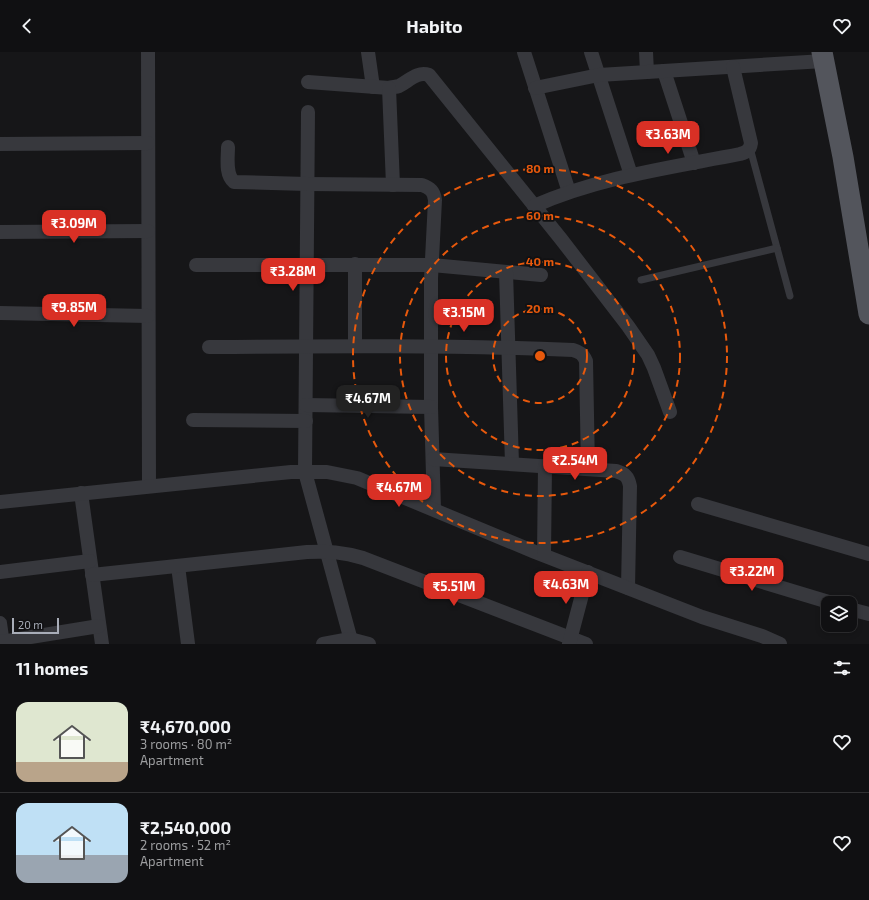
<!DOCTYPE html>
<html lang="en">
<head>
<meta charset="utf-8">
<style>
  :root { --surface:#101012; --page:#1e1e20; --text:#f1f3f6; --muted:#9c9d9f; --line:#303032; --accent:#d93025 }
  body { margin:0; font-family:"Exo 2",sans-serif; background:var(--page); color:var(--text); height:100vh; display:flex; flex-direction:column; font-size:15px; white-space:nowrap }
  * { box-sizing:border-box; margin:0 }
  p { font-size:13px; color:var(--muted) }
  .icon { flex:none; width:22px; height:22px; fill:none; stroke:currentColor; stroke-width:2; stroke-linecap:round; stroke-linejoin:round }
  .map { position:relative; height:592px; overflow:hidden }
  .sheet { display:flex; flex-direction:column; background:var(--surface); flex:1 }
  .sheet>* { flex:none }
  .controls { position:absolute; left:821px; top:544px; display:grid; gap:8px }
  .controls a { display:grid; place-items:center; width:36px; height:36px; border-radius:8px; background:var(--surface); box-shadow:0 2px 6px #0003,0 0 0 1px var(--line); font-size:20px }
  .scale { position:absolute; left:12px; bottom:10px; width:47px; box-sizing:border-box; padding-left:4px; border:2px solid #a8adb8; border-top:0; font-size:11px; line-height:14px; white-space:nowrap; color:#a8adb8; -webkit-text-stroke:3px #111113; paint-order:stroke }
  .price { position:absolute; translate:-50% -34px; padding:0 9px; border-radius:8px; background:var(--accent); color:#fff; font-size:13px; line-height:26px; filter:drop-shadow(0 1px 2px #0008) }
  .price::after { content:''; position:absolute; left:50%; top:24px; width:12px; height:9px; margin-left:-6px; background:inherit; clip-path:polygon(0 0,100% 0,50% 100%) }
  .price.active { background:#222; color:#fff }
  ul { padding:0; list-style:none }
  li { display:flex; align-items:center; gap:12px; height:100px; padding:0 16px }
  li+li { border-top:1px solid var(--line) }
  li span { display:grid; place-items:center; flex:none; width:112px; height:80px; border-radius:12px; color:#555 }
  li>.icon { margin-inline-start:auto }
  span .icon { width:48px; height:48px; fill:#fffc; stroke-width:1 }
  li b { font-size:17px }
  h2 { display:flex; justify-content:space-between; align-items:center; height:48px; padding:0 16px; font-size:17px }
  header { display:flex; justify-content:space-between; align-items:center; height:52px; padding:0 16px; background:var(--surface); font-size:18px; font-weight:700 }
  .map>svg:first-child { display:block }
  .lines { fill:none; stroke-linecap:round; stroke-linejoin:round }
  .service { stroke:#37383d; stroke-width:7 }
  .minor { stroke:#37383d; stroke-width:14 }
  .primary { stroke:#53555c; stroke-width:21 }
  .ring { fill:none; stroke:#e8590c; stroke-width:2; stroke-dasharray:7 5 }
  .centre { fill:#e8590c; stroke:#111113; stroke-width:2 }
  .ring-label { font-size:12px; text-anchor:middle; font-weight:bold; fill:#e8590c; stroke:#111113; stroke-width:3.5; stroke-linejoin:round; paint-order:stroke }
</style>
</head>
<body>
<header><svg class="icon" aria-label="back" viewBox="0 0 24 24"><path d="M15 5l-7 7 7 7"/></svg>Habito<svg class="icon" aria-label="heart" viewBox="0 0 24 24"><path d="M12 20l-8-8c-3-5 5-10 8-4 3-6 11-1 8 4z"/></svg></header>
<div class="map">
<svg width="869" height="592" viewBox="0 0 869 592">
  <rect width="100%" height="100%" fill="#161618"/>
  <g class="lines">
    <!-- service -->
    <g class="service">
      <path d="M750 96 790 244"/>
      <path d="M641 228 777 196"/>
    </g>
    <!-- minor -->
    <g class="minor">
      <path d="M148 0 149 434"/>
      <path d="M368 0 373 35"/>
      <path d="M524 0 569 140"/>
      <path d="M591 0 631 123"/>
      <path d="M646 0 647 20"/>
      <path d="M664 19 694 111"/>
      <path d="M308 30 389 36C392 35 396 35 399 34 409 29 417 19 429 23L561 187 628 274 648 303 654 316 670 360"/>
      <path d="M389 36 393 133"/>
      <path d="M535 36 599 23 824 9"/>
      <path d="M308 60 305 420 352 592"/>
      <path d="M0 92 148 91"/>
      <path d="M228 95C228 106 225 123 234 130L307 132 422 133C430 136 434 139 435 148L431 227V355L434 457"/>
      <path d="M534 154C600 125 669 116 740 102 747 100 750 98 751 91L733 15"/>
      <path d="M0 180 148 179"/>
      <path d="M355 212V294"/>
      <path d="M196 213H432L541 223"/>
      <path d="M506 220 512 412"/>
      <path d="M0 261 148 264"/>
      <path d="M209 295C331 294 452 293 573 298 580 300 583 302 586 309L588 417"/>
      <path d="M306 353 431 355"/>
      <path d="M193 368 306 369"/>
      <path d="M433 407 616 419C625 422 628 424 630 434L628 536"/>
      <path d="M81 441 102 592"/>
      <path d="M0 450 291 420H327L357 426 535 500 702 565 762 584 780 592"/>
      <path d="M698 452 869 502"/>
      <path d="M544 503 545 414"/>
      <path d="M680 505 832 551"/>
      <path d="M178 514 188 592"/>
      <path d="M0 520 90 509"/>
      <path d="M92 523 307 500C328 499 343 500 363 506L586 592"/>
      <path d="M850 557 869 562"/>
      <path d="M0 571 3 592"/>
      <path d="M0 590 99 574"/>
      <path d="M323 592 350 587 369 592"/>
      <path d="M569 592 588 520"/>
    </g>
    <!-- primary -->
    <path class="primary" d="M822 0 843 105 869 262"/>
  </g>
  <!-- distance rings -->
  <g class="ring">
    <circle cx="540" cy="304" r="47"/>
    <circle cx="540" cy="304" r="94"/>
    <circle cx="540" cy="304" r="140"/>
    <circle cx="540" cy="304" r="187"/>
  </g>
  <circle cx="540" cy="304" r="6" class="centre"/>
  <g class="ring-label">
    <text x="540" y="121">80 m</text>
    <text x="540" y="168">60 m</text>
    <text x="540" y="214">40 m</text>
    <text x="540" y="261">20 m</text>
  </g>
</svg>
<div class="controls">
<a><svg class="icon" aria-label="layers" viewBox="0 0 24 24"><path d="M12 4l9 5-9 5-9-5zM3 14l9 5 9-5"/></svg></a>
</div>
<div class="scale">20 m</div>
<b class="price" style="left:668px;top:103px">₹3.63M</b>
<b class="price" style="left:74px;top:192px">₹3.09M</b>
<b class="price" style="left:293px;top:240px">₹3.28M</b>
<b class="price" style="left:74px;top:276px">₹9.85M</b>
<b class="price" style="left:464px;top:281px">₹3.15M</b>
<b class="price active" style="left:368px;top:367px">₹4.67M</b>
<b class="price" style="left:575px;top:429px">₹2.54M</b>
<b class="price" style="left:399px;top:456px">₹4.67M</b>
<b class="price" style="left:752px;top:540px">₹3.22M</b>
<b class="price" style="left:566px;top:553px">₹4.63M</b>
<b class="price" style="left:454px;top:555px">₹5.51M</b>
</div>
<section class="sheet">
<h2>11 homes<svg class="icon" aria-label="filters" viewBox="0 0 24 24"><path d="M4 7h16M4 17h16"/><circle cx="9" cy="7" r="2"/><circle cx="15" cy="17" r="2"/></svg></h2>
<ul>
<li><span style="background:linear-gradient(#dfe7d0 75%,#b9a48a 0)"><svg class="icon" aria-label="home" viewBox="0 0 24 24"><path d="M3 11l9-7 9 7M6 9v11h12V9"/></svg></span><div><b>₹4,670,000</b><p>3 rooms · 80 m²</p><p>Apartment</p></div><svg class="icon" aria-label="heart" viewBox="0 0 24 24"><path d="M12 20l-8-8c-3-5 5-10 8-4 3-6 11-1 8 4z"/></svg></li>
<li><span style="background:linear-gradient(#bfe0f5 65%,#9aa5b1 0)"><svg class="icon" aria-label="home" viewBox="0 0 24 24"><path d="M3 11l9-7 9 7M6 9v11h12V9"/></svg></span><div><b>₹2,540,000</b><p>2 rooms · 52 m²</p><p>Apartment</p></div><svg class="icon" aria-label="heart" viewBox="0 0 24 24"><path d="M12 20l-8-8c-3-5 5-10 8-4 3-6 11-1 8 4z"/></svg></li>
</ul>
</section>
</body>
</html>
